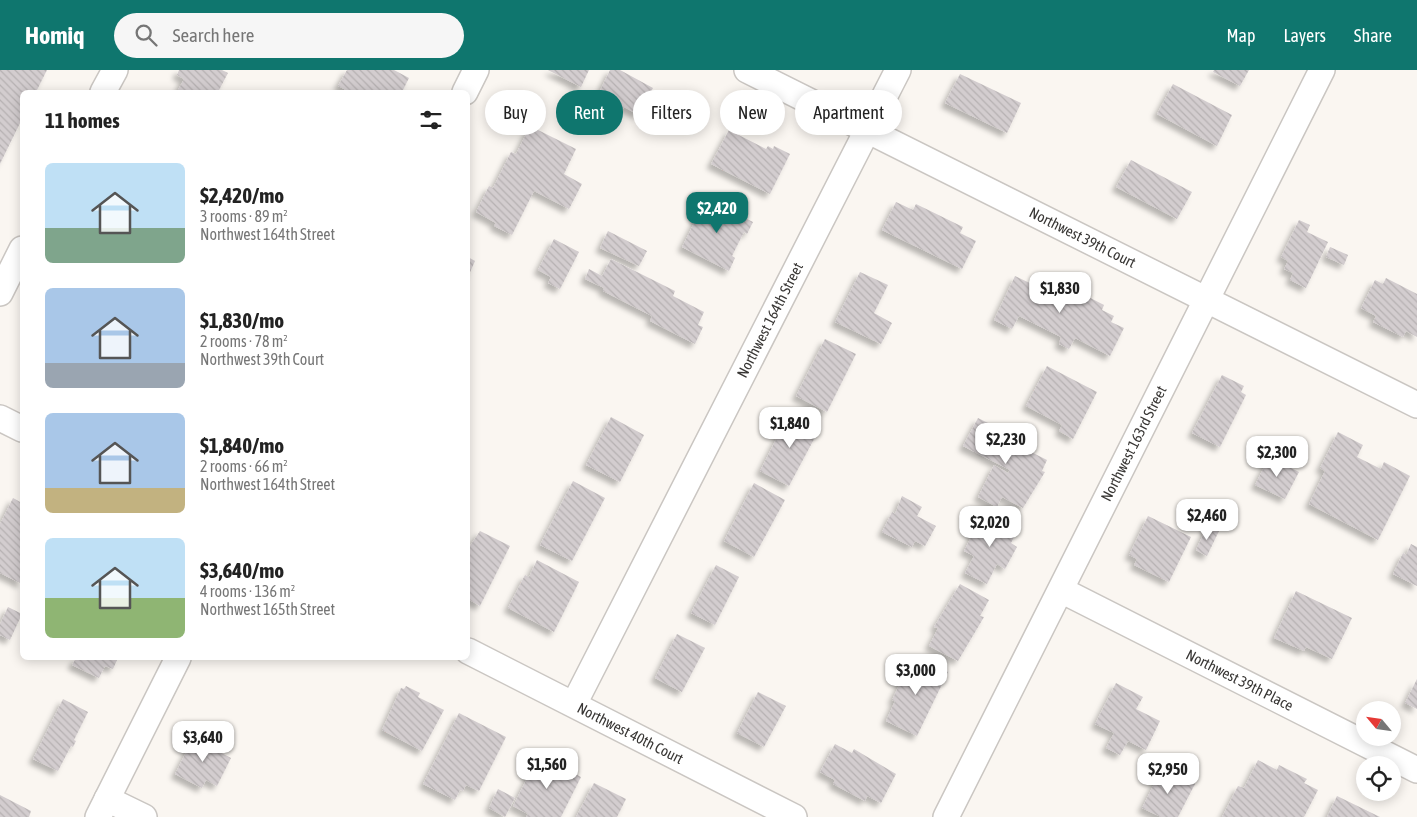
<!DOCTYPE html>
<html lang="en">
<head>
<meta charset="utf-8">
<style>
  :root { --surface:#fff; --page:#f6f6f6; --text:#222; --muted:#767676; --accent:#0f766e }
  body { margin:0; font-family:"Asap Condensed",sans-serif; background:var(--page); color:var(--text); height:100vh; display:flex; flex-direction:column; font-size:19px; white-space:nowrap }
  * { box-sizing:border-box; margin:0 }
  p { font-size:16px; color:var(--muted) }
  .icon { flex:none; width:28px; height:28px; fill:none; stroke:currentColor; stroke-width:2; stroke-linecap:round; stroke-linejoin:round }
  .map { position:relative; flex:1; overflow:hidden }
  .details { position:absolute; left:20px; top:20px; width:450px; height:570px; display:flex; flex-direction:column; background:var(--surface); border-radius:8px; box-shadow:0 2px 12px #0003 }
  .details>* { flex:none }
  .hud { position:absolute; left:485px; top:20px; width:475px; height:45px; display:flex; gap:10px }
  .needle { width:32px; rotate:299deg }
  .tools { position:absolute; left:1356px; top:631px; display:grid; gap:10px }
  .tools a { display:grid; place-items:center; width:45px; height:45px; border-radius:50%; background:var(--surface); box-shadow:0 2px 12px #0003; font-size:25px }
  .price { position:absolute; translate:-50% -42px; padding:0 11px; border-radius:10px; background:#fff; color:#222; font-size:16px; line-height:32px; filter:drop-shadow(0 1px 2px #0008) }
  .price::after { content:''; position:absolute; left:50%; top:30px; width:15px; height:11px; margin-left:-8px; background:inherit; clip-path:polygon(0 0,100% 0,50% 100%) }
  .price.active { background:var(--accent); color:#fff }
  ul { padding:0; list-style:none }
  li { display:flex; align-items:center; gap:15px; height:125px; padding:0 25px }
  li span { display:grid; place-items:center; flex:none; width:140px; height:100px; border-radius:8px; color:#555 }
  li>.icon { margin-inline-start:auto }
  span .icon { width:60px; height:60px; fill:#fffc; stroke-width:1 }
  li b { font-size:21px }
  h2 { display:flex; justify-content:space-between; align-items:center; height:60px; padding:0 25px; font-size:21px }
  .pill { padding:0 18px; border-radius:22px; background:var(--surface); box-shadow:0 2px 12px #0003; font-size:18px; line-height:45px }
  .pill.active { background:var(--accent); color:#fff }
  header { display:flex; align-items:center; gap:30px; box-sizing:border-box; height:70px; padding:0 25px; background:var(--accent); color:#fff }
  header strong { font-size:24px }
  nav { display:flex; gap:28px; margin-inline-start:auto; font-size:18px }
  .search { width:350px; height:45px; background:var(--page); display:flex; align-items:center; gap:12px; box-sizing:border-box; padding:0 18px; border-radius:28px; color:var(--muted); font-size:19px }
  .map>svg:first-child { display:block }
  .building { fill:url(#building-back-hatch); filter:url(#shadow) }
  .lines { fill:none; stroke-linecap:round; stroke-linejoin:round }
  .minor-casing { stroke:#cac6c2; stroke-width:28 }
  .minor { stroke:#fff; stroke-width:25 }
  .labels { text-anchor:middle; stroke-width:4; stroke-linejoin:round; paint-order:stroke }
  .street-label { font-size:15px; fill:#383634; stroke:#fff }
</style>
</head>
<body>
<header>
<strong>Homiq</strong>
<div class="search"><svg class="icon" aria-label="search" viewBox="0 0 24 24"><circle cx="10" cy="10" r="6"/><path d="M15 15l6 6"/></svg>Search here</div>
<nav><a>Map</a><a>Layers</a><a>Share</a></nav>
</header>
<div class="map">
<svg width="1417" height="747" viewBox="0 0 1417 747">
  <defs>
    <pattern id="building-back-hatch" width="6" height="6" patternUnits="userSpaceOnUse" patternTransform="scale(1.25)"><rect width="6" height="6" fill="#d3cdcf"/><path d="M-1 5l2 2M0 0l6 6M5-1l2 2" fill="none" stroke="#b6b1b2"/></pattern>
    <filter id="shadow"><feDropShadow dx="-4.5" dy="4.5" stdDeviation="2.5" flood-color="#0004"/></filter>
  </defs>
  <rect width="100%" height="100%" fill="#faf6f1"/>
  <!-- building -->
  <g class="building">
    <path d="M0 0H47L36 22H22V49L0 94Z"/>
    <path d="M179 0H222L228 3 218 22H177L184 9 177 5Z"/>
    <path d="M347 0H394L409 8 402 22H350L338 16Z"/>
    <path d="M548 0H589L581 17Z"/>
    <path d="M610 0H620L653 18 639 45 624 37 623 39 598 25Z"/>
    <path d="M1214 0H1249L1240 16 1213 2Z"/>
    <path d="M960 4 1021 33 1007 63 945 33Z"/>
    <path d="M1173 14 1232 45 1217 76 1157 44Z"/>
    <path d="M530 56 576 79 564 104 582 114 569 139 534 121 512 165 494 156 496 153 476 142 489 116 493 118 511 82 516 84Z"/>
    <path d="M729 60 766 79 768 76 773 79 774 76 790 84 770 124 711 94Z"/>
    <path d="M1131 90 1192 122 1177 149 1116 117Z"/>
    <path d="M706 129 753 152 747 164 744 162 732 186 735 188 729 201 682 177Z"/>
    <path d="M896 132 913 140 916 134 963 157 960 163 976 171 962 199 882 160Z"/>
    <path d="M1299 150 1310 155 1307 162 1328 172 1306 218 1290 210 1293 203 1284 199 1288 191 1281 187Z"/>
    <path d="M608 161 647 181 639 196 600 178Z"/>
    <path d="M554 169 579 182 560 219 548 213 551 207 538 200Z"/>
    <path d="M1330 177 1348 185 1344 195 1326 187Z"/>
    <path d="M468 187 475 191 468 207Z"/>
    <path d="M611 189 675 221 673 226 704 242 698 255 703 257 695 274 650 251 652 246 603 221 604 218 585 209 589 199 602 206Z"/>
    <path d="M860 202 888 215 874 243 892 253 881 274 835 252Z"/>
    <path d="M1015 206 1036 216 1039 209 1066 223 1069 217 1104 235 1102 240 1114 246 1111 252 1124 258 1110 286 1075 268 1069 279 1059 274 1061 267 1019 246 1012 259 994 250Z"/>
    <path d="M1386 208 1417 224V267L1406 261 1403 267 1373 252 1376 246 1361 238 1375 210 1383 214Z"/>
    <path d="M825 269 856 284 827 342 796 326Z"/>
    <path d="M1047 296 1097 322 1073 369 1059 361 1062 355 1026 336Z"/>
    <path d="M1222 305 1244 316 1241 322 1246 325 1220 377 1192 363Z"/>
    <path d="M790 342 820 358 789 416 760 401Z"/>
    <path d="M611 347 644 365 620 412 586 395Z"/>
    <path d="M978 348 1016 367 1013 373 1047 390 1042 401 1045 402 1023 438 1002 427 997 437 978 427 994 395 1008 403 1010 400 963 376Z"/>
    <path d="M1338 362 1363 375 1357 387 1381 399 1384 392 1410 406 1378 470 1309 434 1325 401 1320 398Z"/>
    <path d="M1269 387 1299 402 1285 429 1255 415Z"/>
    <path d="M573 411 605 428 572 491 540 475Z"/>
    <path d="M754 413 785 430 754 487 724 471Z"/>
    <path d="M902 426 922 437 917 446 936 456 925 476 915 471 912 477 882 462 892 442 895 444Z"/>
    <path d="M13 428 22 433V514L0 503V454Z"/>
    <path d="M992 445 1018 459 1011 473 1017 477 1005 499 997 494 987 514 965 503 974 486 964 481 980 449 989 453Z"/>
    <path d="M1148 446 1191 467 1169 512 1134 495 1137 489 1129 485Z"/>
    <path d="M1207 456 1219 461 1207 486 1196 480Z"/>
    <path d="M480 461 510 476 480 536 468 529V479Z"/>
    <path d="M1411 474 1417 477V516L1393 504 1403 483 1406 485Z"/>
    <path d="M537 490 579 512 554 562 508 538 525 505 529 507Z"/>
    <path d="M716 495 739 507 715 555 691 543Z"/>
    <path d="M960 514 989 530 980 546 984 547 958 591 929 576 938 558 934 557Z"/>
    <path d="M1296 521 1352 548 1332 589 1306 577 1304 581 1274 568Z"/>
    <path d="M8 537 22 544 10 570 0 565V554Z"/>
    <path d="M677 564 705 578 682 622 655 608Z"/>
    <path d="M917 586 948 602 917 666 886 651 895 631 892 630 904 605 907 606Z"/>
    <path d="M76 588H118L113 599 105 596 99 608 72 595Z"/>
    <path d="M1417 609V639L1405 633Z"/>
    <path d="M1116 613 1143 627 1136 639 1160 651 1146 680 1128 671 1120 685 1106 678 1114 663 1095 654Z"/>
    <path d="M406 616 420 623 418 627 444 640 422 681 382 660 401 618 404 619Z"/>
    <path d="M758 622 786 636 764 677 737 663Z"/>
    <path d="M63 629 88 642 74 670 76 671 73 677 71 676 58 701 33 689Z"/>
    <path d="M459 643 506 667 479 721 466 715 463 721 460 720 455 730 423 714Z"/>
    <path d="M196 663 213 672 210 677 231 688 217 716 206 710 202 718 175 704Z"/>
    <path d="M835 674 852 683 854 679 896 704 881 733 867 726 865 731 833 714 835 710 820 702Z"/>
    <path d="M539 685 581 707 561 747H526L528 744 513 736Z"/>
    <path d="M1258 690 1277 700 1279 695 1307 709 1304 713 1318 720 1304 747H1222L1238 716 1244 718Z"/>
    <path d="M1162 698 1195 714 1178 747H1161L1142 738Z"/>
    <path d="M594 713 626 729 617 747H576Z"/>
    <path d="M498 719 515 728 505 747 489 738Z"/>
    <path d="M0 725 31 741 29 747H0Z"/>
    <path d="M1337 726 1380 747H1327Z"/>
  </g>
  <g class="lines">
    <defs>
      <g id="minor">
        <path id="s1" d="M747 0 1417 335"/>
        <path d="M103 22 115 0"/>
        <path d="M465 22 476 0"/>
        <path d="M0 223 22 179"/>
        <path d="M0 348 22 359"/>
        <path id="s2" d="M1061 520 1417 700"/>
        <path id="s3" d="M468 581 794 747"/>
        <path id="s4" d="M574 634 898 0"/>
        <path d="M107 729 144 747"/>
        <path d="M98 747 178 588"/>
        <path id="s5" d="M946 747 1322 0"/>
      </g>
    </defs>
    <!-- minor casing -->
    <use href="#minor" class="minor-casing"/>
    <!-- minor -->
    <use href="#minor" class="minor"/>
  </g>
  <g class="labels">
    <!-- street labels -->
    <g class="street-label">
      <text dy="5" stroke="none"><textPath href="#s1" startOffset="375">Northwest 39th Court</textPath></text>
      <text dy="5" stroke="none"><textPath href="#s4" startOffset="431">Northwest 164th Street</textPath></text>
      <text dy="5" stroke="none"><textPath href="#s5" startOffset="418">Northwest 163rd Street</textPath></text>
      <text dy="5" stroke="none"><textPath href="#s2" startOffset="200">Northwest 39th Place</textPath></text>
      <text dy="5" stroke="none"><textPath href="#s3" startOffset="182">Northwest 40th Court</textPath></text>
    </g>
  </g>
</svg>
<div class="tools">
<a><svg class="needle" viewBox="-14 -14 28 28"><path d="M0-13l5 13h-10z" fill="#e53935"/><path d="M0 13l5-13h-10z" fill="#767676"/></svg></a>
<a><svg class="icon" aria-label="locate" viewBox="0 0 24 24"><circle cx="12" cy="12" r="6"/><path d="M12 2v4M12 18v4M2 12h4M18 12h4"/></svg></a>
</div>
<b class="price active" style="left:717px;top:164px">$2,420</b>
<b class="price" style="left:1060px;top:244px">$1,830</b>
<b class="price" style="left:790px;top:379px">$1,840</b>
<b class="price" style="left:1006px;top:395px">$2,230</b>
<b class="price" style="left:1277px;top:408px">$2,300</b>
<b class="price" style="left:1207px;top:471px">$2,460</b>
<b class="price" style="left:990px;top:478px">$2,020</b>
<b class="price" style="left:916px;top:626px">$3,000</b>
<b class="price" style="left:203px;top:693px">$3,640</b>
<b class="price" style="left:547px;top:720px">$1,560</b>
<b class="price" style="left:1168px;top:725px">$2,950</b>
<div class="hud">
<a class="pill">Buy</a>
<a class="pill active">Rent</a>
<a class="pill">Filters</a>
<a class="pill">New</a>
<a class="pill">Apartment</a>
</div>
<section class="details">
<h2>11 homes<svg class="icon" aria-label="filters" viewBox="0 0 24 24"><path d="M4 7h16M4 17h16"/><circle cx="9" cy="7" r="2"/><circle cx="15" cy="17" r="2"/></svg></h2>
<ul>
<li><span style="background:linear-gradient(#bfe0f5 65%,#7fa58c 0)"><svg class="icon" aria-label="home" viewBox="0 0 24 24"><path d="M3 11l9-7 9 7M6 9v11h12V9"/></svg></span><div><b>$2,420/mo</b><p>3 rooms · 89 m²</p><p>Northwest 164th Street</p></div></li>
<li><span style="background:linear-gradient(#a9c7e8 75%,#9aa5b1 0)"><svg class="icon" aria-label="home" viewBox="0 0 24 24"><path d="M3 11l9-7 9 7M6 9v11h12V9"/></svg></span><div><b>$1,830/mo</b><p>2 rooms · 78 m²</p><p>Northwest 39th Court</p></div></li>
<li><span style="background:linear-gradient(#a9c7e8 75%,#c2b280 0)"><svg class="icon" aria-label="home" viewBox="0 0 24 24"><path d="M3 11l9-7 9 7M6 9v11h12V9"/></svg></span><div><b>$1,840/mo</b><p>2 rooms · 66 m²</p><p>Northwest 164th Street</p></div></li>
<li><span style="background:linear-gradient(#bfe0f5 60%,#8fb573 0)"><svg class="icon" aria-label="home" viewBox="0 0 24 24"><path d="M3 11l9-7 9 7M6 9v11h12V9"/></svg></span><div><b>$3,640/mo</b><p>4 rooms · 136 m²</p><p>Northwest 165th Street</p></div></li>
</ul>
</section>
</div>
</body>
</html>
